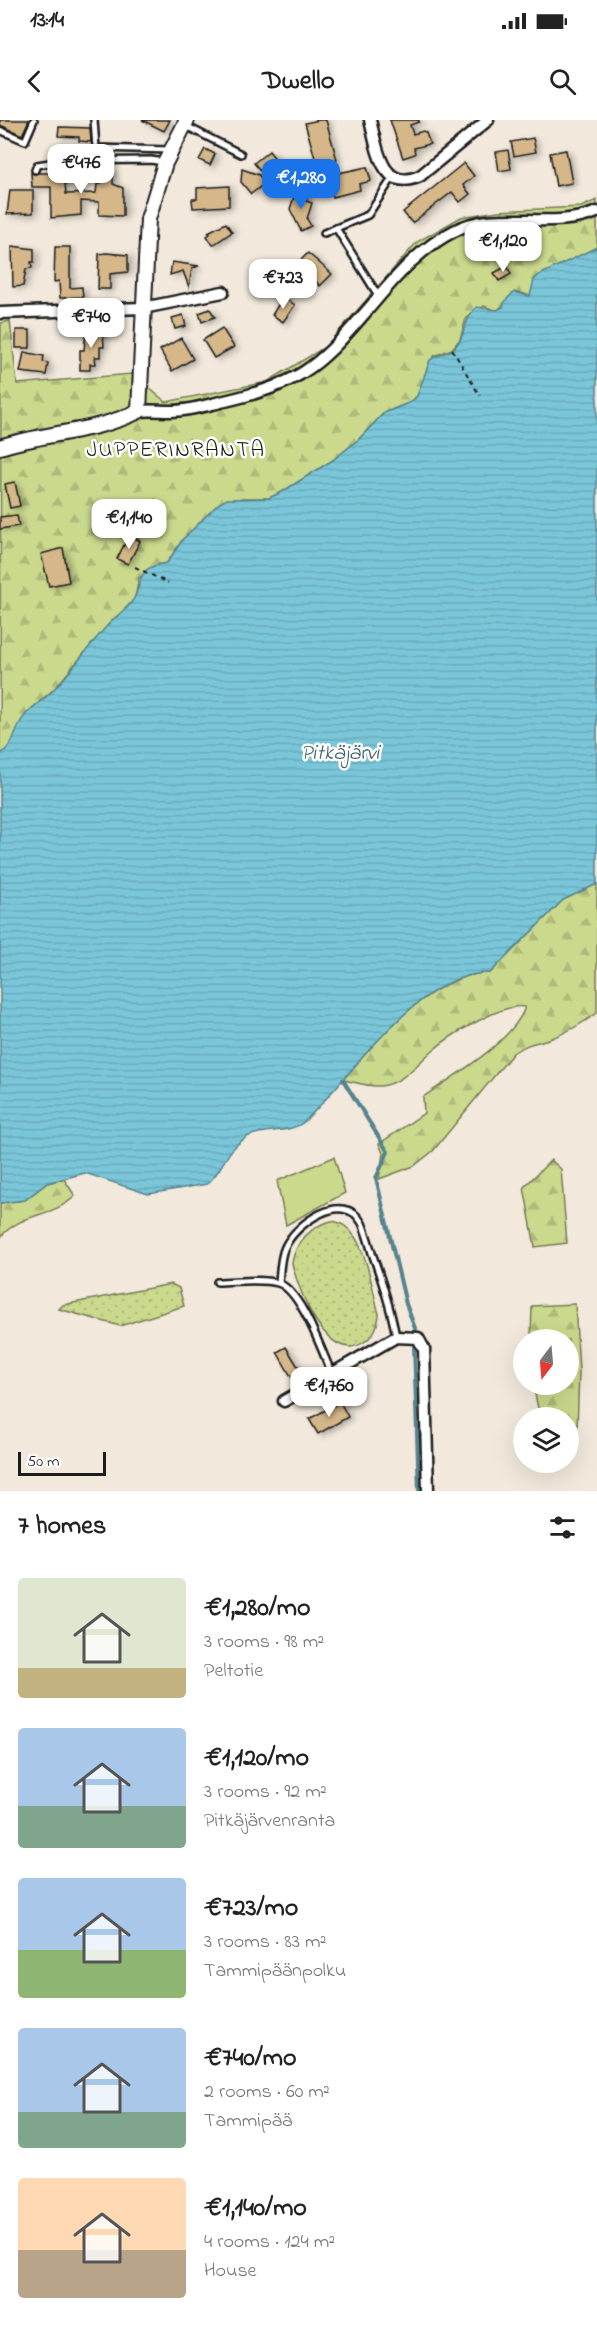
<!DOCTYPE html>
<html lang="en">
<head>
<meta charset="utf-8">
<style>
  :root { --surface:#fff; --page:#f6f6f6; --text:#222; --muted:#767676; --accent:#1a73e8 }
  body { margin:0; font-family:"Indie Flower",sans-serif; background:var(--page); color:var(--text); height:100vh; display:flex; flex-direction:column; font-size:22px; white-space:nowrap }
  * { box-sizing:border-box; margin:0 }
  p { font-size:20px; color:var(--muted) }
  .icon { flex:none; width:33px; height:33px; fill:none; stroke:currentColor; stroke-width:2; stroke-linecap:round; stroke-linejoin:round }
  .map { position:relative; height:1371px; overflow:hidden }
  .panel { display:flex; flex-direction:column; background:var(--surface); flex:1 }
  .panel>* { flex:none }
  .needle { width:39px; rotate:196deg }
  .controls { position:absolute; left:513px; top:1209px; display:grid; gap:12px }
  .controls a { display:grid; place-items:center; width:66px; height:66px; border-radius:50%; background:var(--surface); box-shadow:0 6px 24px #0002; font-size:30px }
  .scale { position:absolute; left:18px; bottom:15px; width:88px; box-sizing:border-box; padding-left:6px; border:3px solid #1c1c1c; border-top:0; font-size:16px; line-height:21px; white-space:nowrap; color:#1c1c1c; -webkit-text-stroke:4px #fff; paint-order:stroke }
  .price { position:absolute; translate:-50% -51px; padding:0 14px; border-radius:12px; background:#fff; color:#222; font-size:20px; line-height:39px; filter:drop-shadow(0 2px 3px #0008) }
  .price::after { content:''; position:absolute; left:50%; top:36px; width:18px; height:14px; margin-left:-9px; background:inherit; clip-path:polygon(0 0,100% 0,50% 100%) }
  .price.selected { background:var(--accent); color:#fff }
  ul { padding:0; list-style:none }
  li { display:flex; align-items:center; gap:18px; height:150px; padding:0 18px }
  li span { display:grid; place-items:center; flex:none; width:168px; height:120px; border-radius:6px; color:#555 }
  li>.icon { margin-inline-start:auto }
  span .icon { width:72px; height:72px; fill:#fffc; stroke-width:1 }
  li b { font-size:26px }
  h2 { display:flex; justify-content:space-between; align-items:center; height:72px; padding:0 18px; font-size:26px }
  .status { display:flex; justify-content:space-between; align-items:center; height:42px; padding:0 30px; background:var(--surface); direction:ltr }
  .status svg { height:16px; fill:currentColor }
  header { display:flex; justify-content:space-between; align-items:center; height:78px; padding:0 18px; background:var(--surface); font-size:27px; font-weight:800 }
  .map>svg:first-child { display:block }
  .grass { fill:url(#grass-dots); stroke:#747a54; stroke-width:1.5 }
  .forest { fill:url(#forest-firs); stroke:#747a54; stroke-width:1.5 }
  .park { fill:#cbd98d; stroke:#747a54; stroke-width:1.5 }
  .water { fill:url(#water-rules); stroke:#54828d; stroke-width:1.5 }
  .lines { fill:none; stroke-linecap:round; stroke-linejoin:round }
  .stream { stroke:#54828d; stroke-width:4 }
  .building { fill:#d5b789; stroke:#1c1c1c; stroke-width:1.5; filter:url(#shadow) }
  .service-casing { stroke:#1c1c1c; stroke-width:10 }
  .minor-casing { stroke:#1c1c1c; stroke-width:15 }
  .tertiary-casing { stroke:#1c1c1c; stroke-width:18 }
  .path { stroke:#1c1c1c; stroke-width:2; stroke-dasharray:4.5 4.5; stroke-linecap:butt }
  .service { stroke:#fff; stroke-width:5 }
  .minor { stroke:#fff; stroke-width:10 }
  .tertiary { stroke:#fff; stroke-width:14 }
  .labels { text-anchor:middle; stroke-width:5; stroke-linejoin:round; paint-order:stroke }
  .neighbourhood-label { font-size:22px; letter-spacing:1.5px; fill:#1c1c1c; stroke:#fff }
  .water-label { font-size:22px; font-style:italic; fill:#426068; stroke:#fff }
</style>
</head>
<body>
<div class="status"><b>13:14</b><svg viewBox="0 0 49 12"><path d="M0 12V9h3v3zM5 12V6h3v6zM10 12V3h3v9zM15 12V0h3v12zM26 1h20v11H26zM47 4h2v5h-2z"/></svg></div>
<header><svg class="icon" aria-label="back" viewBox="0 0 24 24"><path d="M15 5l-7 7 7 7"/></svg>Dwello<svg class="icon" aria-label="search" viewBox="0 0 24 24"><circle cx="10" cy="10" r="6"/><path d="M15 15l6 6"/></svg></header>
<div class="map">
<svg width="597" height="1371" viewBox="0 0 597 1371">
  <defs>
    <pattern id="grass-dots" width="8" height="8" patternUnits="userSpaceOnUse" patternTransform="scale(1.5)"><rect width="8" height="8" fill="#cbd98d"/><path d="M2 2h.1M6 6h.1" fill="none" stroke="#aeba79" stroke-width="1.8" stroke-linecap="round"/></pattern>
    <pattern id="forest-firs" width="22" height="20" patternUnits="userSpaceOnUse" patternTransform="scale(1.5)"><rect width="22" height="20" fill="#cbd98d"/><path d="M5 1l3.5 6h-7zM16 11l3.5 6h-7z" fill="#aeba79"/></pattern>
    <pattern id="water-rules" width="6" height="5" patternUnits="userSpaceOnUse" patternTransform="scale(1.5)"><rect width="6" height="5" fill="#7ac6d9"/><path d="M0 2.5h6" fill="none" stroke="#69aaba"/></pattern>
    <filter id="shadow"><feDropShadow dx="4" dy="2" stdDeviation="3" flood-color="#0004"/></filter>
  </defs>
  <rect width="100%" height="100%" fill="#f2e9dc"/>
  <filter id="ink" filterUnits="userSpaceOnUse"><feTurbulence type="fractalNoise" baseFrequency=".0167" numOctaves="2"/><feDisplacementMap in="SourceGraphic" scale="12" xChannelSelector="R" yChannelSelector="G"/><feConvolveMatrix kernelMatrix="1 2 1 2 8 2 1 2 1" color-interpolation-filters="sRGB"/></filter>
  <g filter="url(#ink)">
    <!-- grass -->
    <g class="grass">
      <path d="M331 1101C365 1103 371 1167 379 1194 378 1206 374 1216 364 1222 328 1247 298 1170 292 1143 295 1123 311 1106 331 1101Z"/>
      <path d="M171 1164 179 1168 184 1186 120 1206 59 1189 63 1185Z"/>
    </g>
    <!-- forest -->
    <g class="forest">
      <path d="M597 80V127C571 144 541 145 530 176L519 172 497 191 484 186 466 199 460 219 452 229 434 236 417 276 411 282 384 293 358 320 333 340 282 372 269 378H241L196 407 183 419 167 443 139 458 135 478 128 486 109 504 55 568 27 593 20 603 11 626 0 635 1 203 10 201 17 264 132 254 166 282 267 262 325 227 417 122 461 97 498 91 581 87Z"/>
      <path d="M597 764V893C583 903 568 912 552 918 537 923 525 924 513 933L433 1031 414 1046 379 1059 383 1033 379 1024 424 993 423 977C453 956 513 922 525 887 504 882 449 916 432 931 417 944 401 965 380 966 368 967 355 962 343 960 377 919 434 852 490 853L563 780Z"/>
      <path d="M551 1040 561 1049 567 1123 535 1127 524 1067Z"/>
      <path d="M64 1059 75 1076C53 1098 20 1092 0 1118V1083L25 1080 47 1063Z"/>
      <path d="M575 1184 579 1250 577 1311 569 1313 568 1298 540 1297 533 1265 568 1264V1220L531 1219 532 1186Z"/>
    </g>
    <!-- park -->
    <path class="park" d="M334 1037 345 1073 286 1105 277 1061Z"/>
    <!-- water -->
    <path class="water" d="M597 127V764L563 780 490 853C419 851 352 956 305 1001 290 1015 261 1007 244 1019 225 1031 222 1052 207 1064L148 1074 85 1053 47 1063 25 1080 0 1083V635C19 620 13 608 27 593 35 585 46 578 54 569 74 549 89 525 108 505 115 497 125 491 131 483 146 462 132 448 167 443L183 419 218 384 227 379 269 378 282 372 333 340 358 320 384 293 411 282 417 276 430 240C437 235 446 234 453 229 467 217 463 198 477 187L497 190 503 187 505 181 514 172 530 176 534 160 539 155Z"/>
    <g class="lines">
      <!-- stream -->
      <g class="stream">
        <path d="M343 960 388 1032 376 1058 406 1184 416 1211"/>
        <path d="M414 1226 419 1371"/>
      </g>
    </g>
    <!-- building -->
    <g class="building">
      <path d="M0 0H29L22 15 0 5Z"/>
      <path d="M142 0H170L164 11Z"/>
      <path d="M319 0H326L337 40 317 45 305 3Z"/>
      <path d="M390 0H419V2L410 5 413 14 423 11 426 13 430 24 414 28 415 34 403 38Z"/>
      <path d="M59 7 90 8 91 22 79 21V17L58 16Z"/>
      <path d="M533 18 536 32 514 36 511 22Z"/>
      <path d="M205 29 215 34 210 45 199 40Z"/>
      <path d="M508 30 511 49 499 51 496 32Z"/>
      <path d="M566 30 572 63 556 66 550 33Z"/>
      <path d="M269 31 277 41 262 53 254 43Z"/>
      <path d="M464 43 474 56 463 65 470 74 460 82 452 72 412 103 403 92Z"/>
      <path d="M367 47 371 61 359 64 360 70 333 77 329 65 334 54Z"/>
      <path d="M101 49H113V64L123 68V96L99 95V82L81 81V95L51 98V67H32L31 53H64L66 74 96 73 97 64H101Z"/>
      <path d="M242 49 259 55 265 63 251 74 241 62Z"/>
      <path d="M229 66V86L193 88 192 79H197V68Z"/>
      <path d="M10 70H33V93L7 94Z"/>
      <path d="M296 71 308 75 306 81 312 83 307 99 311 106 301 111 290 89Z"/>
      <path d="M226 103 232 112 213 125 207 116 210 114 208 112Z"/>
      <path d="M12 126 34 129V142H31L32 148 26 149 23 166 13 167Z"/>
      <path d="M55 127H70V168L82 167 83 177 60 178 59 161 54 162Z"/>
      <path d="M106 133 128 135V152L110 154V169H98L99 134Z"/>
      <path d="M308 133 332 154 320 166 298 143Z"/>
      <path d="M172 142 199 146 192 148 189 167 183 151 170 155Z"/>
      <path d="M507 146 511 154 499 161 494 153Z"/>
      <path d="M283 177 295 185 283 202 272 195Z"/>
      <path d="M210 189 215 197 202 202 199 193Z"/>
      <path d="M183 195 186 206 175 209 172 198Z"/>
      <path d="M222 208 234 227 214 238 203 220Z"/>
      <rect x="16" y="210" width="14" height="18"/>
      <path d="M86 210H103L104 227H100V237H95L96 244H90V250H80V230H84Z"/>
      <path d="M181 218 193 239 172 251 160 230Z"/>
      <path d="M24 232 44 236 43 242 48 243 46 255 20 252Z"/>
      <path d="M15 362 20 386 10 388 5 364Z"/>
      <path d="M17 395 19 406 0 409V397Z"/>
      <path d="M129 415 140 421 128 444 117 439Z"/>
      <path d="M63 428 69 462 49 466 41 434Z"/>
      <path d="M286 1227 306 1260 296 1265 277 1232Z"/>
      <path d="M340 1282 348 1297 318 1314 309 1299Z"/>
    </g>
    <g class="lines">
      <defs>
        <g id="service">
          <path d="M94 0 96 28 170 30"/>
          <path d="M186 6 241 34"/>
          <path d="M2 11 25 21 34 0"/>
          <path d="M35 50 37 45 62 41 151 40 163 42"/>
          <path d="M336 108 379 177"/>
          <path d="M324 113 368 95 393 57"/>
          <path d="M217 1162C236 1162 259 1158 278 1163 301 1170 322 1232 332 1254"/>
          <path d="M279 1163C280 1152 280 1137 285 1127 295 1104 344 1069 362 1103 366 1112 369 1123 372 1133 382 1161 391 1188 396 1217"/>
        </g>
        <g id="minor">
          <path d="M370 0C377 27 381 73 420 56L488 0"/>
          <path d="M0 193 143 188 223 172"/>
          <path d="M139 291C150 290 160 291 171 291 189 291 207 285 225 281 297 264 316 250 364 194 392 162 415 131 454 111 498 88 551 111 597 92"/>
          <path d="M284 1281 396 1217 418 1218 424 1229 428 1371"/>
        </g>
        <path id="tertiary" d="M0 327C45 313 97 312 139 291L148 99 165 43 187 0"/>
      </defs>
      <!-- service casing -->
      <use href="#service" class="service-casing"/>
      <!-- minor casing -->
      <use href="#minor" class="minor-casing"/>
      <!-- tertiary casing -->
      <use href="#tertiary" class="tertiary-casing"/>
      <!-- path -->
      <g class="path">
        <path d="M452 229 480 276"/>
        <path d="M135 447 168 463"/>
      </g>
      <!-- service -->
      <use href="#service" class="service"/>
      <!-- minor -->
      <use href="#minor" class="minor"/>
      <!-- tertiary -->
      <use href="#tertiary" class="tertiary"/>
    </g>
  </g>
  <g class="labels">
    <!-- neighbourhood labels -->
    <g class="neighbourhood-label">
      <text x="176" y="336">JUPPERINRANTA</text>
    </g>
    <!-- water labels -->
    <g class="water-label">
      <text x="340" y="639">Pitkäjärvi</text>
    </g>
  </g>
</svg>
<div class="controls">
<a><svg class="needle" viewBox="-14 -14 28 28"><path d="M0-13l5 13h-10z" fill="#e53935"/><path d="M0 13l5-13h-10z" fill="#767676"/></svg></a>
<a><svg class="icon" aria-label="layers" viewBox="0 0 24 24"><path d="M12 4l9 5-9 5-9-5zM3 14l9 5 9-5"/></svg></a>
</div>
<div class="scale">50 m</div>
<b class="price" style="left:81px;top:75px">€476</b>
<b class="price selected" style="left:301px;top:90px">€1,280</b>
<b class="price" style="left:503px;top:153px">€1,120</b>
<b class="price" style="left:283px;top:190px">€723</b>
<b class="price" style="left:91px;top:229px">€740</b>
<b class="price" style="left:129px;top:430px">€1,140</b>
<b class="price" style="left:329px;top:1298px">€1,760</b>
</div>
<section class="panel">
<h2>7 homes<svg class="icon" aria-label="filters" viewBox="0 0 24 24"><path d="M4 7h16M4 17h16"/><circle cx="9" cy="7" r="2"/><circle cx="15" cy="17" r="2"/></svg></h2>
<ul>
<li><span style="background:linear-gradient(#dfe7d0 75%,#c2b280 0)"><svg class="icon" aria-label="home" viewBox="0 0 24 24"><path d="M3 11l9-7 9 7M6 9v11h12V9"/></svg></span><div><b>€1,280/mo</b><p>3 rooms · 98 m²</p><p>Peltotie</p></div></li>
<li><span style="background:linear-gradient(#a9c7e8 65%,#7fa58c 0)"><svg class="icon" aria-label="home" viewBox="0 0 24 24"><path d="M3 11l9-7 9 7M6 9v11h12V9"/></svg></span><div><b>€1,120/mo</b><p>3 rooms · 92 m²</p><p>Pitkäjärvenranta</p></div></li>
<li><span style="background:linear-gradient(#a9c7e8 60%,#8fb573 0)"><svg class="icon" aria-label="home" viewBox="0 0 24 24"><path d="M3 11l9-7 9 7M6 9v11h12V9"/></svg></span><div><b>€723/mo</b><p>3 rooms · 83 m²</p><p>Tammipäänpolku</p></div></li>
<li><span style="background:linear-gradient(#a9c7e8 70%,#7fa58c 0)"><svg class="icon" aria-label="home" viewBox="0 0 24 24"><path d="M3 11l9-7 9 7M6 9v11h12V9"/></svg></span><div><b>€740/mo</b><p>2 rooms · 60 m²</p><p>Tammipää</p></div></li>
<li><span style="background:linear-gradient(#ffd9b3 60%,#b9a48a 0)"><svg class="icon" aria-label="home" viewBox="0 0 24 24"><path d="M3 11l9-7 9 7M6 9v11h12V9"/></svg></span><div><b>€1,140/mo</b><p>4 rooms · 124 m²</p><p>House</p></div></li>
</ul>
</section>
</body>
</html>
